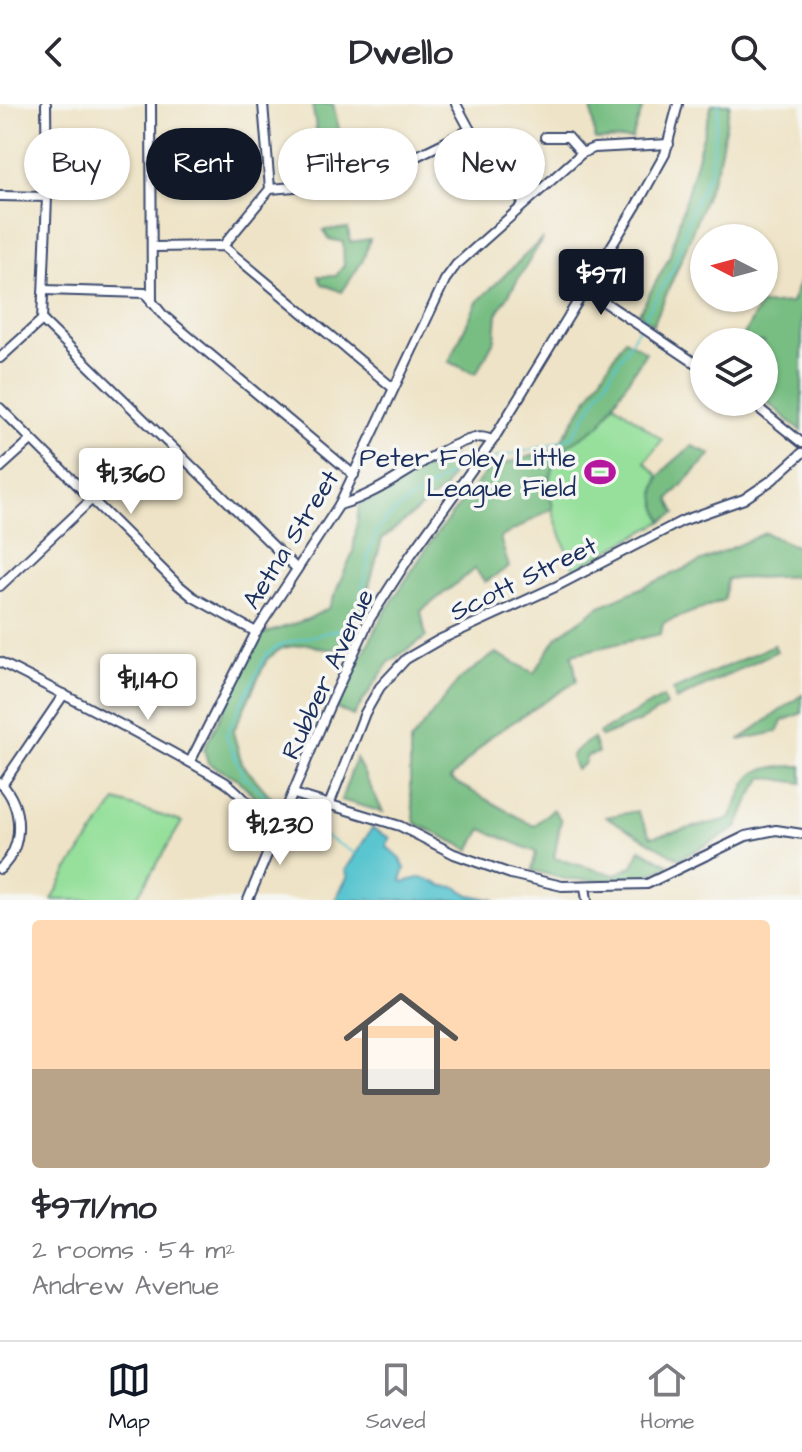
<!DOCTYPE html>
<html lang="en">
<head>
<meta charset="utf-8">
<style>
  :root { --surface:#fff; --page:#f7f7f7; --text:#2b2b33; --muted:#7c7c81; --line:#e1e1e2; --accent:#111827 }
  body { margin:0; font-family:"Architects Daughter",sans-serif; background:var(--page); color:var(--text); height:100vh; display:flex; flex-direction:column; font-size:30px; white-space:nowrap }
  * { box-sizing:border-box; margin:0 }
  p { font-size:26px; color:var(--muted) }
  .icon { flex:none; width:44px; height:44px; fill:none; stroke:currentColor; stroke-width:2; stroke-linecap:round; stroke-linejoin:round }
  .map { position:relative; height:796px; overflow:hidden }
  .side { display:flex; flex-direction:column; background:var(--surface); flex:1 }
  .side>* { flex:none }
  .hud { position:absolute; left:24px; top:24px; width:754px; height:72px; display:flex; gap:16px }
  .needle { width:52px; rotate:276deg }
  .fabs { position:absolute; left:690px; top:120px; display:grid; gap:16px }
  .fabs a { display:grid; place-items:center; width:88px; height:88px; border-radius:50%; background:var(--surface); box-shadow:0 2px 6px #0004; font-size:40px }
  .price { position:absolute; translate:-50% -68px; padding:0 18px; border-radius:8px; background:#fff; color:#222; font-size:26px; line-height:52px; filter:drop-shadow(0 2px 4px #0008) }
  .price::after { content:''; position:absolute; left:50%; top:48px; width:24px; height:18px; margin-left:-12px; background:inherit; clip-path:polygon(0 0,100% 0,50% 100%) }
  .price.current { background:var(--accent); color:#fff }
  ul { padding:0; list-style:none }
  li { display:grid; align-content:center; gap:16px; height:424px; padding:0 32px }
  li+li { border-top:2px solid var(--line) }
  li span { display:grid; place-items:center; height:248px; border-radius:8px; color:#555 }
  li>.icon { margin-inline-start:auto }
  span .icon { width:144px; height:144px; fill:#fffc; stroke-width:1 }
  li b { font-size:34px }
  .pill { padding:0 28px; border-radius:36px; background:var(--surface); box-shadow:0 2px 6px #0004; font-size:28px; line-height:72px }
  .pill.current { background:var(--accent); color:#fff }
  header { display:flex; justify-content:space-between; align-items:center; height:104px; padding:0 32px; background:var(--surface); font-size:36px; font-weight:700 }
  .tabs { display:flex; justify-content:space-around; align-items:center; height:112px; border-top:2px solid var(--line); background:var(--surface); font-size:22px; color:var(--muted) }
  .tabs a { display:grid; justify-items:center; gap:4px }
  .tabs .current { color:var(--accent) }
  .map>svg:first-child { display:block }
  .green { fill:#96e09b; stroke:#58887c; stroke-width:2 }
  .forest { fill:#78be83; stroke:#4a7670; stroke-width:2 }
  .water { fill:#58c5cf; stroke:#3a7a96; stroke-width:2 }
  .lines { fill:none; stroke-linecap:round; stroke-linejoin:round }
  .stream { stroke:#58c5cf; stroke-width:2 }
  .minor-casing { stroke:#3b4a6e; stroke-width:12 }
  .minor { stroke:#fff; stroke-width:8 }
  .labels { text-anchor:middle; stroke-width:7; stroke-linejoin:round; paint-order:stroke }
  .poi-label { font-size:26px; fill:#1b2f5e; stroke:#f6f6f2; text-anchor:end }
  .street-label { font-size:26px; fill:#1b2f5e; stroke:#f6f6f2 }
</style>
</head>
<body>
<header><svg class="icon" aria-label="back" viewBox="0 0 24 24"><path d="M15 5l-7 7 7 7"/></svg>Dwello<svg class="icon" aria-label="search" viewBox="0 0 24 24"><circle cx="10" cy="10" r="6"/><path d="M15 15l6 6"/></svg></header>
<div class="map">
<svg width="802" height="796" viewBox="0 0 802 796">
  <rect width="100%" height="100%" fill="#f6f6f2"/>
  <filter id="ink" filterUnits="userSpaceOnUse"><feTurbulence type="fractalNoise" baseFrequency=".0125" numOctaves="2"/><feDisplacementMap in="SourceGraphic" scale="16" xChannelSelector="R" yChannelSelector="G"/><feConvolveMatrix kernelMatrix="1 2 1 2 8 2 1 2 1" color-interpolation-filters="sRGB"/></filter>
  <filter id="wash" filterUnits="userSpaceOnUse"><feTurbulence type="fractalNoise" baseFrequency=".006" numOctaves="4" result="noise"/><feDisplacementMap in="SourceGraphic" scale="32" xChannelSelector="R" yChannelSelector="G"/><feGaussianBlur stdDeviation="1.8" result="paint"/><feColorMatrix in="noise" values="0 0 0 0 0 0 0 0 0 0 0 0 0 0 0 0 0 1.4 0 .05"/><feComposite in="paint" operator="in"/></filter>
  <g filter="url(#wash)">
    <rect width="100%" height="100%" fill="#eee3c6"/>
    <!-- green -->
    <g class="green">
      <path d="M600 288 662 336 645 358 658 371C655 389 655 401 663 417L574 465C565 439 549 409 549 381 549 356 586 310 600 288Z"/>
      <path d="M116 697 182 718 138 791 131 796H52L67 767Z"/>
    </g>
    <!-- forest -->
    <g class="forest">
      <path d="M312 0H333L340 29 318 35Z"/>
      <path d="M591 0H644L632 35 595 36Z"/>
      <path d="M712 0H730L718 60 684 149 653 221 639 209 669 154Z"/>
      <path d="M90 38 96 39 97 58 105 61 104 80 88 82Z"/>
      <path d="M348 124 350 138 370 135 363 156 342 188 322 180 318 172H336L344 161 343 138 329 135 323 126Z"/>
      <path d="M543 134 497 210 495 235 476 270 449 258 477 198Z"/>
      <path d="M802 172V328L764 295V238H740L760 201 791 199Z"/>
      <path d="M625 235 646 248 600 321 569 341 555 359 548 379 553 404 500 434 509 463 485 478 475 465 421 507 426 533 389 558 353 612 336 604 381 514 434 433 489 364 556 345Z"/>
      <path d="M692 342 711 350 669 395 676 409 663 417C643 377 664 366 692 342Z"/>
      <path d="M459 354 445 384 382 435 364 500 338 545H324L308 540 282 544 267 555 233 628 242 660 277 700 273 706 263 702 238 675 208 659 204 645 261 531 308 515 329 504 353 448 359 402 437 356Z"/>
      <path d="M765 429 802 445V472L727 475 724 496 663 519 661 530 572 550 577 577 490 633 450 675 534 722 553 705 561 716 554 754 615 771 633 762 640 745 670 761 644 773 599 776 564 775 532 766 536 748 482 725 470 746 415 719 410 685V638L460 575 496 549 534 569 557 533 600 502Z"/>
      <path d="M774 541 777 547 676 596 673 586Z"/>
      <path d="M802 591V609L782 617 777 628 739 636Z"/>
      <path d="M663 593 666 602 645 615 601 633 599 629Z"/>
      <path d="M593 634 598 649 587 652 584 660 576 666 571 653 575 647Z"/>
      <path d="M356 654 383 708 341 696Z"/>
      <path d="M802 662V679L763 673 748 697 737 724 680 755 606 713 637 707 651 733 730 715C751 667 746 663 802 662Z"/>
    </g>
    <!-- water -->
    <path class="water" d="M372 724 390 734 386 742 401 755 405 765 401 776 404 778 422 773 443 782 456 783 470 791 495 796H335L348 772 345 767Z"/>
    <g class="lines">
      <!-- stream -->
      <g class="stream">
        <path d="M642 218 673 165 690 110 710 67 719 0"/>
        <path d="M482 357 551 341 573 332 639 224"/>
        <path d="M283 708 243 672 226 631 266 551 282 540 341 525C372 501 359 453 380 423 392 404 440 378 460 364L472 360"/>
        <path d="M289 712 356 750"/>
      </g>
    </g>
  </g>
  <g filter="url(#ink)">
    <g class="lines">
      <defs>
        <g id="minor">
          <path d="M151 0 152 199"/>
          <path d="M456 0 470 26 524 100"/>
          <path d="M545 33H568L582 49"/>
          <path d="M382 69 470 26"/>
          <path d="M270 85 331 80"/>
          <path d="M0 92 47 93"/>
          <path d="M223 142 270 85 263 0"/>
          <path d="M153 143 223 142 393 284"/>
          <path d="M585 185 704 265"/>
          <path d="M44 186 145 189 162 210 354 371"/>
          <path d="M42 216 297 465"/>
          <path d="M0 254 42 216 47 93 46 0"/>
          <path d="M751 298 802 339"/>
          <path d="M0 304 176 479 193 493 256 528"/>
          <path d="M0 364 31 336"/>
          <path d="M339 401C387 389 430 345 475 334 481 332 486 334 493 336"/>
          <path d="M0 482 91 396"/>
          <path d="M0 558C75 596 150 635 223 677 243 688 256 717 282 717"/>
          <path d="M190 658 256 528 339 401 445 176 456 161 582 49 594 44 669 40"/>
          <path d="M2 681 64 590"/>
          <path d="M294 690 400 722 454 750 511 770 562 782 647 780 746 732 776 726 802 730"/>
          <path d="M329 701 365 609 380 583 406 555 439 536 555 483 682 417 744 395 772 376 802 349"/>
          <path d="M0 765C25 742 23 703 1 679"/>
          <path d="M585 783 587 796"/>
          <path d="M248 796 329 603 369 516 410 452 493 336 636 102 665 50 678 0"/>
        </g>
      </defs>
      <!-- minor casing -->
      <use href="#minor" class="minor-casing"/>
      <!-- minor -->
      <use href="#minor" class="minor"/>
    </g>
  </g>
  <!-- icons -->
  <defs>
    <symbol id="stadium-bare" viewBox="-9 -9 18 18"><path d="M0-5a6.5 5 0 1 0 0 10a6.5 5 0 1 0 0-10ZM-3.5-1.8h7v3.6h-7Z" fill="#b5179e" stroke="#f6f6f2" stroke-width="2.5" paint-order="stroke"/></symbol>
  </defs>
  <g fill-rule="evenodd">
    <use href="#stadium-bare" x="578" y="346" width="44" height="44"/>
  </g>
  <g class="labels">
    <!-- poi labels -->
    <g class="poi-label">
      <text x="576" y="362">Peter Foley Little<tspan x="576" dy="30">League Field</tspan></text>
    </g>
    <!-- street labels -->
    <g class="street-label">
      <text transform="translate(290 435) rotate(-58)" y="9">Aetna Street</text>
      <text transform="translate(523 474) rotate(-26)" y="9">Scott Street</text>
      <text transform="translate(327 570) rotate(-65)" y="9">Rubber Avenue</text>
    </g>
  </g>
</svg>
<div class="fabs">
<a><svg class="needle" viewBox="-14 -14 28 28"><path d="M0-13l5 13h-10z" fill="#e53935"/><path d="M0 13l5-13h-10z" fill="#7c7c81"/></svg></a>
<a><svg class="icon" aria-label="layers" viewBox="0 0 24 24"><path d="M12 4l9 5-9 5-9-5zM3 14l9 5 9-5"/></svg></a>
</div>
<b class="price current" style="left:601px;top:213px">$971</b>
<b class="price" style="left:131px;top:412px">$1,360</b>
<b class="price" style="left:148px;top:618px">$1,140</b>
<b class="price" style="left:280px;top:763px">$1,230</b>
<div class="hud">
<a class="pill">Buy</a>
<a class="pill current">Rent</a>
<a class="pill">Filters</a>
<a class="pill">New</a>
</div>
</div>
<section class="side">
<ul>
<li><span style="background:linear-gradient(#ffd9b3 60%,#b9a48a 0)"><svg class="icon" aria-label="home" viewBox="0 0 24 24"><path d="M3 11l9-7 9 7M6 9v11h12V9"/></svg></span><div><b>$971/mo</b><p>2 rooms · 54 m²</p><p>Andrew Avenue</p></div></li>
</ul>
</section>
<nav class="tabs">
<a class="current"><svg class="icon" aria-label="map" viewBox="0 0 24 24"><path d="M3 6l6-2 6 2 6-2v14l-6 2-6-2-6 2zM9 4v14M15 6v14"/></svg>Map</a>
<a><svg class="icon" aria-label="saved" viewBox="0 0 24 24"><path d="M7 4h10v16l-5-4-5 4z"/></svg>Saved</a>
<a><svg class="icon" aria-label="home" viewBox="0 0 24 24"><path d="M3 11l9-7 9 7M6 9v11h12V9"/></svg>Home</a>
</nav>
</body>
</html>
